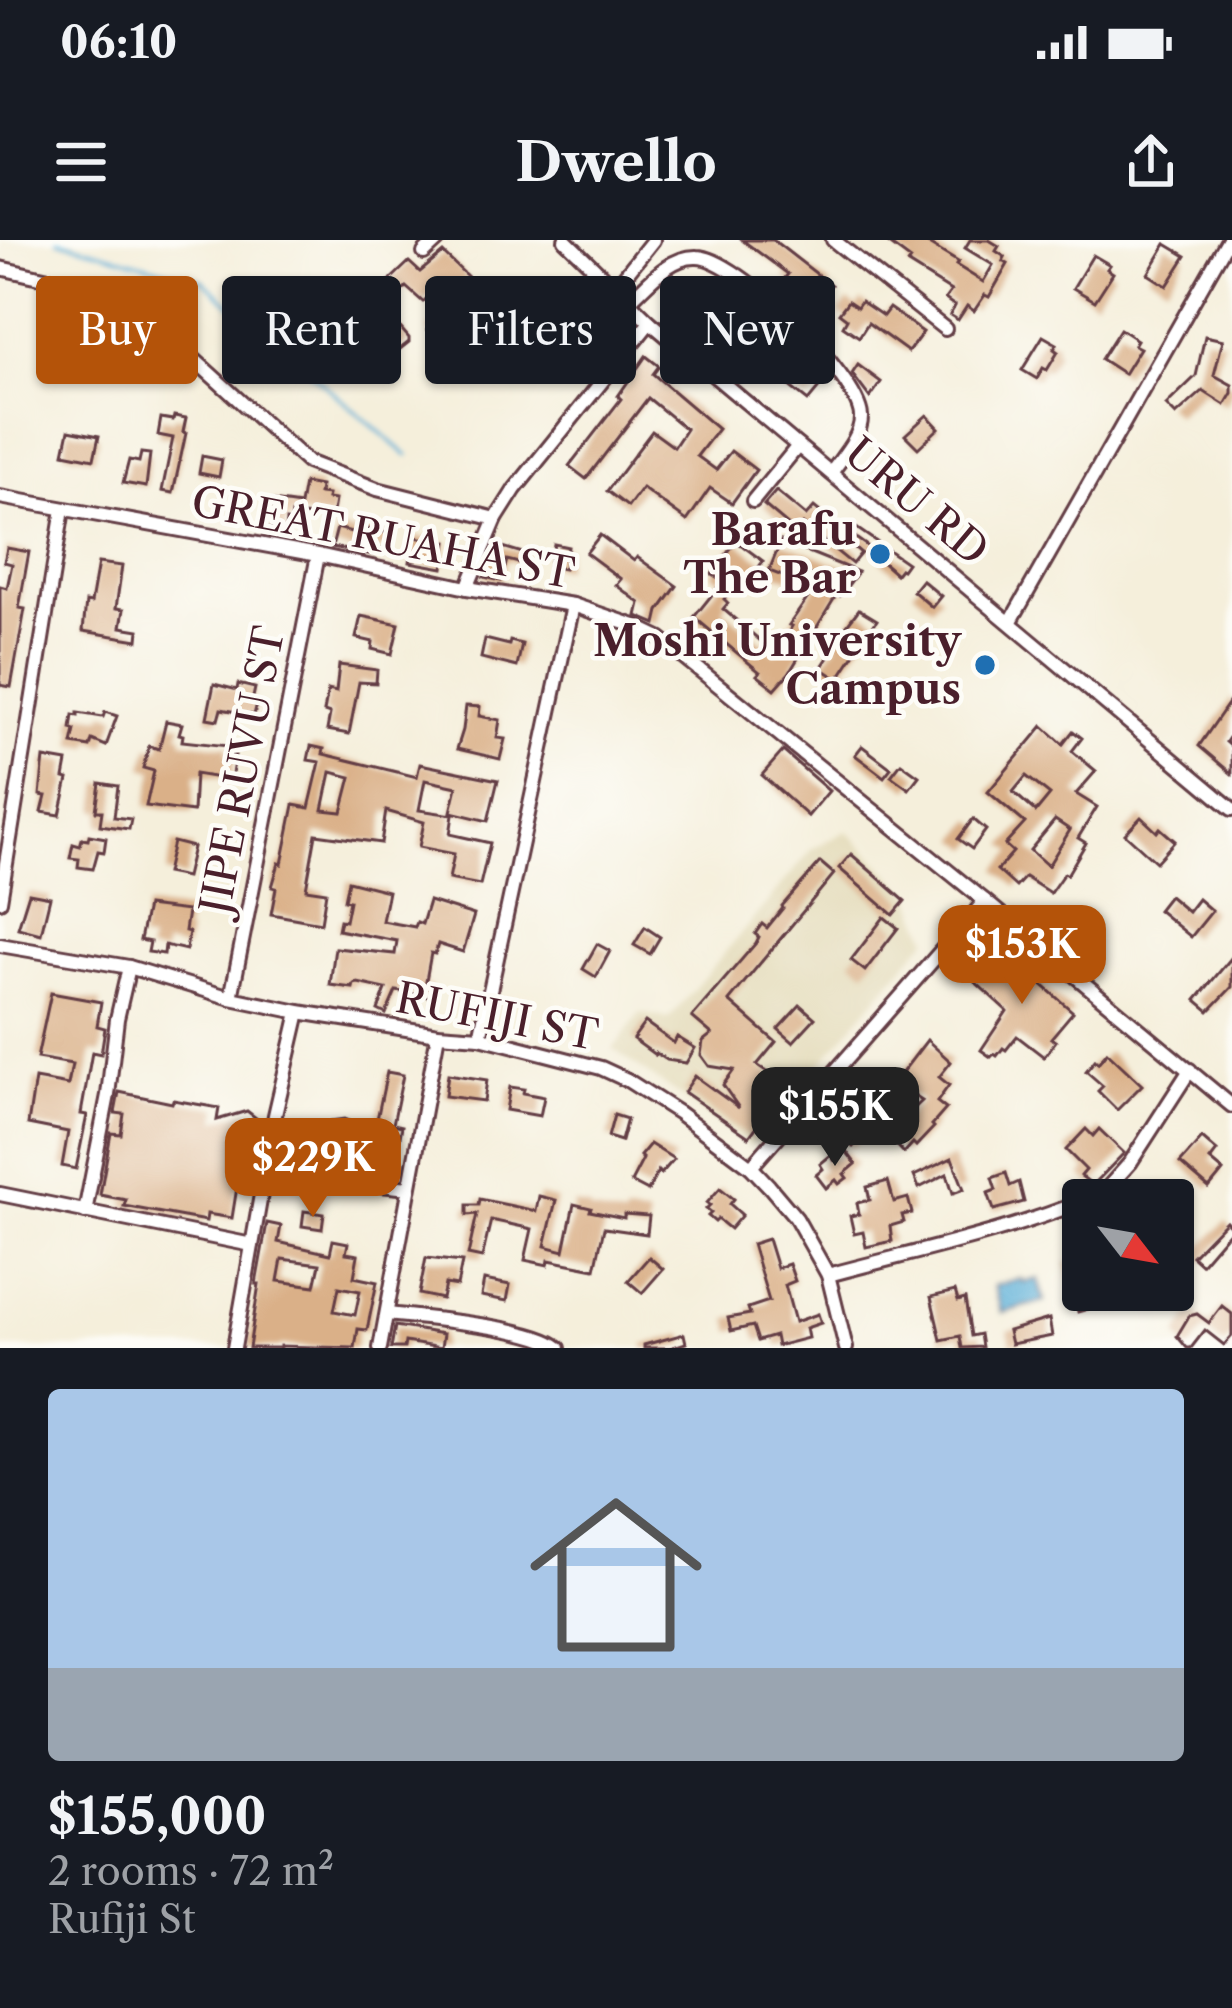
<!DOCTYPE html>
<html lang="en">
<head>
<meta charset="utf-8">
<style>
  :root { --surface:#171b24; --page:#242831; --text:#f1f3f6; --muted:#9ea1a6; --accent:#b45309 }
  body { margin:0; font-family:"Libre Caslon Text",serif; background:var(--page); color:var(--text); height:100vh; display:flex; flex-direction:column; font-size:45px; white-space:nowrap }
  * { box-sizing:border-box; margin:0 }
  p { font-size:39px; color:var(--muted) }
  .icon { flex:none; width:66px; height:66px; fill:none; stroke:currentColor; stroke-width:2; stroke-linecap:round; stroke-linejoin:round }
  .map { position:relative; height:1108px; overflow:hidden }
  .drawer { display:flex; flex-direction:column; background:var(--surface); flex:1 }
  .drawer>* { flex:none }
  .banner { position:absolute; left:36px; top:36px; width:1161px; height:108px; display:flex; gap:24px }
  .needle { width:78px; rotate:121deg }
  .buttons { position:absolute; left:1062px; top:939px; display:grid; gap:24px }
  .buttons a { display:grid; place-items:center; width:132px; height:132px; border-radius:12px; background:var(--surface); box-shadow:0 3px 9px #0004; font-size:60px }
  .price { position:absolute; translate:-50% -102px; padding:0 27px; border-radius:24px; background:var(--accent); color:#fff; font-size:39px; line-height:78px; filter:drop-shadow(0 3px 6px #0008) }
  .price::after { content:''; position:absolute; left:50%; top:72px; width:36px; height:27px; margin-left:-18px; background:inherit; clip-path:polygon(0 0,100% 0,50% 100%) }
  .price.current { background:#222; color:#fff }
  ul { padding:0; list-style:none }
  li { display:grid; align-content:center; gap:24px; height:636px; padding:0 48px }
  li span { display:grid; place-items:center; height:372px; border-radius:12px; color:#555 }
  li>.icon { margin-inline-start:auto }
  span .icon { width:216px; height:216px; fill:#fffc; stroke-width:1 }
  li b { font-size:51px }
  .tag { padding:0 42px; border-radius:12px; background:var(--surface); box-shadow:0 3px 9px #0004; font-size:42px; line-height:108px }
  .tag.current { background:var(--accent); color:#fff }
  .status { display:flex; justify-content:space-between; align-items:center; height:84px; padding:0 60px; background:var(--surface); direction:ltr }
  .status svg { height:33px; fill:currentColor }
  header { display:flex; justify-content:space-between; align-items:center; height:156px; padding:0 48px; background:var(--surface); font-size:54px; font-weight:800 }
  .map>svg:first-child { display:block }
  .built { fill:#e4dbba }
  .water { fill:#5bafd7; stroke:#526781; stroke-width:3 }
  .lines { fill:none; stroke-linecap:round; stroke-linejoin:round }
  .stream { stroke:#5bafd7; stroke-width:3 }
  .building { fill:#dab088; fill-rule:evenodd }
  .minor-casing { stroke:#643e45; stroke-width:18 }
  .minor { stroke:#fff; stroke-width:12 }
  .poi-dot { fill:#1f6fb2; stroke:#fdfcf7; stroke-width:4.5 }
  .labels { text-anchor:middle; stroke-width:9; stroke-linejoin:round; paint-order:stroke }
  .street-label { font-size:42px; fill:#4a1f2b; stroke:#fdfcf7 }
  .poi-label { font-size:42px; font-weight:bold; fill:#4a1f2b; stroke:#fdfcf7; text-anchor:end }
</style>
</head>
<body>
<div class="status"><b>06:10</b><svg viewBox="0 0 49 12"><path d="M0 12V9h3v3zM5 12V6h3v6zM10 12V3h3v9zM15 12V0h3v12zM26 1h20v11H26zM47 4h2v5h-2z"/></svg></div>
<header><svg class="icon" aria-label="menu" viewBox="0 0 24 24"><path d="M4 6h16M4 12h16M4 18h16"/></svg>Dwello<svg class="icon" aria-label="share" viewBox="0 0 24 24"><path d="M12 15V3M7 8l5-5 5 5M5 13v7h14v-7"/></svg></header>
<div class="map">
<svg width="1232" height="1108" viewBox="0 0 1232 1108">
  <rect width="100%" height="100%" fill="#fdfcf7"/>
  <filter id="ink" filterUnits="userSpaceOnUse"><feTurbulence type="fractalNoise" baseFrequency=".00833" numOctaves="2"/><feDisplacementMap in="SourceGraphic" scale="24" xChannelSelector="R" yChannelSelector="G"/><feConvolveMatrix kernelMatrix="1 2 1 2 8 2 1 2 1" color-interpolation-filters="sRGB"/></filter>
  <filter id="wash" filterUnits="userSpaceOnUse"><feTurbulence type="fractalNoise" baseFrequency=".004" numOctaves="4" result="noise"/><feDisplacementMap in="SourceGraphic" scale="48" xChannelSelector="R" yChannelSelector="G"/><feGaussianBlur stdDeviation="2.7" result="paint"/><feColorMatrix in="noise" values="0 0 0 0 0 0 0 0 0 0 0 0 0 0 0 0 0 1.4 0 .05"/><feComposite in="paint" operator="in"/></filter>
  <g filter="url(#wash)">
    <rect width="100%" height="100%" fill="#f5efdb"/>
    <!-- built -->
    <path class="built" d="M847 591 912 656 928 698 750 906 613 809 641 773 669 779 813 608Z"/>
    <!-- water -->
    <path class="water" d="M1021 1039 1023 1043 1038 1039 1044 1061 1002 1073 994 1046Z"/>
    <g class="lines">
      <!-- stream -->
      <path class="stream" d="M58 0 202 40 408 216"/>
    </g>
    <g id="blocks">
      <!-- building -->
      <g class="building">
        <path d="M742 0H773L831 45 818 63 785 38 788 34Z"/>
        <path d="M884 0H922L958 22 956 25 983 42 993 25 965 8 970 0H989L999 6 996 11 1005 17 1003 21 1008 24 989 57 985 55 974 71 967 66 958 80 950 75 955 66 945 59 951 51 908 24 911 20Z"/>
        <path d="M1166 4 1186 16 1167 46 1148 34Z"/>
        <path d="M443 13 468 37 458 48 480 69 444 106 427 90 446 70 430 55 423 62 406 47 400 53 389 41 409 22 420 32Z"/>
        <path d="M1093 15 1110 25 1107 29 1113 33 1095 61 1073 48Z"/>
        <path d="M523 44 573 96 547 121 539 113 544 108 502 64Z"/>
        <path d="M848 61 857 67 861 61 883 76 889 68 923 92 908 112 868 83 859 97 843 86 847 79 839 73Z"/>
        <path d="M732 71 738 76 742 71 755 82 751 87 767 101 747 125 712 95Z"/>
        <path d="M397 84 409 98V102L399 110 385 94Z"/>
        <path d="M1120 89 1137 100 1134 105 1140 108 1124 134 1101 119Z"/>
        <path d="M501 90 526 114 515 125 491 99Z"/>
        <path d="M1043 96 1057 104 1054 109 1058 112 1047 130 1043 128 1037 139 1022 130Z"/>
        <path d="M1205 96 1223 100 1214 135 1232 145V153L1225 165 1203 151 1176 175 1166 165 1196 136Z"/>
        <path d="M646 116 659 126 653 134 718 189 697 216 716 230 731 211 756 230 732 263 710 248 687 281 642 248 628 267 607 251 652 191 674 207 686 189 648 158 586 239 569 226 621 159 618 156Z"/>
        <path d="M797 125 822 144 808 161 784 142Z"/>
        <path d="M858 125 881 142 870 158 852 134Z"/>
        <path d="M927 175 939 188 918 208 905 195Z"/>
        <path d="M174 176 186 178 183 192 186 193 173 253 162 251 173 198 158 195 161 178 173 180Z"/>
        <path d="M69 190 99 196 94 219 64 213Z"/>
        <path d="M141 213 150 214 146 247 123 243 129 220 139 222Z"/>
        <path d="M202 216 222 220 219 237 199 233Z"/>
        <path d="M304 243 320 246 319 254 328 255 327 259 335 260 332 278 292 274 291 282 286 281 285 291 263 288 266 273H269L272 261 300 265Z"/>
        <path d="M776 251 806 276 814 267 835 284 832 289 861 313 852 324 803 284 796 292 764 265Z"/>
        <path d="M855 287 907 323 902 330 900 329 896 334 881 321 884 318 850 294Z"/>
        <path d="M337 288 366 296 367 289 388 293 385 310 375 308 374 315 332 307Z"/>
        <path d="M600 295 634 321 637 317 677 346 659 371 656 384 637 376 640 363 616 345 621 339 586 313Z"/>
        <path d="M414 297 447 302 443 328 410 322Z"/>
        <path d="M736 301 763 321 746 345 738 339 724 359 728 363 723 369 776 414 792 386 789 385 821 339 797 329 793 340 769 331 781 301 858 332 840 356 837 354 789 433 775 449 757 435 760 432 694 377 723 341 712 334Z"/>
        <path d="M554 304 568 307 564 329 549 326Z"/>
        <path d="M496 305 526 314 523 324 507 320 501 341 484 337Z"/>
        <path d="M7 308 29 312 19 368 25 369 11 447 0 445V346L7 348 12 324 4 322Z"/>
        <path d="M98 323 122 326 116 368 124 369 121 387 139 390 138 400 83 391 86 362 91 363Z"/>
        <path d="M922 340 941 356 932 367 913 351Z"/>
        <path d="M859 369 877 380 838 439 821 428 837 404 834 402Z"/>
        <path d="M361 376 399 384 392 414 372 409 373 402 356 398Z"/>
        <path d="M485 399 509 405 510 401 522 404 517 427 481 418Z"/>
        <path d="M339 425 377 430 376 443 359 442 349 494 327 490 330 474 324 472 328 450 336 452Z"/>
        <path d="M214 444 237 450 238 444 255 448 252 462 257 463 254 475 221 469 218 480 207 478Z"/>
        <path d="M1232 458V493L1226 502 1232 507V534L1199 506Z"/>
        <path d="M466 466 480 467 479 476 500 480 497 498 505 499 500 519 457 509 463 490Z"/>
        <path d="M105 472 117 476 106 506 92 500 90 507 72 504 75 490 71 489 73 475 78 476V473L103 477Z"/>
        <path d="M166 481 182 484 179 494 183 495 182 501 228 506 226 514 235 516 231 540 195 534 193 572 146 566 154 531 143 528 149 506 159 509Z"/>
        <path d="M1043 486 1063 504 1073 491 1082 498 1072 511 1096 531 1076 554 1097 567 1078 598 1086 603 1067 635 1064 633 1050 653 1025 637 1016 647 997 630 1013 612 1005 605 1025 583 988 552ZM1026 536 1050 555 1036 572 1013 552ZM1055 580 1070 590 1048 626 1030 610Z"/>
        <path d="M311 506 324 509 323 514 417 537 420 524 498 540 488 581 451 572 457 547 425 540 419 570 453 575 450 594 490 603 480 645 449 639 454 614 419 607 424 582 386 571 381 603 316 594 306 649 326 652 321 683 271 674 276 648 272 647 279 623 282 624 294 565 309 568 320 522 308 520ZM331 532 351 537 342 572 323 570Z"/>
        <path d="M862 506 891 528 884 537 855 515Z"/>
        <path d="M783 511 829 551 808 576 762 535Z"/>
        <path d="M44 518 67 522 64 538 68 539 60 575 42 572 46 556 40 555Z"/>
        <path d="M901 523 919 536 909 549 891 536Z"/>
        <path d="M100 543 118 546 114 577 131 579 129 589 100 585 102 571H96Z"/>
        <path d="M1141 577 1157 592 1160 588 1175 601 1156 622 1125 594Z"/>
        <path d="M973 579 986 590 972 609 958 599Z"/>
        <path d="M89 595 106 598 104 612 98 611 93 629 78 627 79 619 70 618 73 604 80 606 82 599 88 600Z"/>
        <path d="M173 602 193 607 186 637 166 633Z"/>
        <path d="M851 614 905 661 893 675 839 628Z"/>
        <path d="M820 622 834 634 729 761 776 802 757 825 788 846 802 828 815 838 773 886 766 880 763 884 760 882 749 897 684 852 695 836 739 868 723 845 734 830 709 826 701 815 703 801 712 794 692 777 756 703 759 697 755 694 762 684 767 688 783 668 782 666Z"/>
        <path d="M348 641 388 651 382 681 415 687 417 682 422 684 429 661 474 675 463 712 438 704 435 714 431 713 425 746 432 747 430 757 396 751 386 774 378 770 386 749 358 743 354 744 353 748 330 745 335 708 395 714 397 701 338 690 340 680 345 681 349 661 344 660Z"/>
        <path d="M29 653 50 657 41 694 18 688Z"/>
        <path d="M1169 656 1188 672 1198 659 1212 671 1191 697 1158 670Z"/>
        <path d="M147 666 188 671 185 691 189 692 186 710 165 705 164 714 148 712 150 702 140 700Z"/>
        <path d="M884 677 898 688 865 731 851 720Z"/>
        <path d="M645 687 660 697 650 714 634 705Z"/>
        <path d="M597 704 610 711 596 737 583 729Z"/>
        <path d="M996 716 1017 734 1025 724 1030 728 1035 722 1046 731 1038 741 1073 772 1051 798 1056 801 1044 817 1017 796 1006 810 1003 808 997 816 994 814 991 817 981 810 1007 771 973 740Z"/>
        <path d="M1232 717V747L1209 771 1196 760Z"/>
        <path d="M51 753 101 762 97 786 105 788 101 814 92 812 81 874 87 875 76 929 62 926 68 892 28 884 35 839 68 845 72 824 37 818Z"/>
        <path d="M800 765 815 778 793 802 778 789Z"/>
        <path d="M645 782 674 803 677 797 695 808 686 823 667 820 656 813 655 815 633 799Z"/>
        <path d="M927 800 951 822 939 837 949 845 937 862 946 869 932 885 934 887 916 906 913 903 904 913 891 899 904 886 900 882 922 861 894 843Z"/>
        <path d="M1107 812 1142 845 1117 870 1098 851 1103 846 1086 831 1095 820 1098 823Z"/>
        <path d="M387 832 403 835 393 884 402 886 398 908 368 902 362 920 351 928 338 930 326 925 316 908 320 889 331 881 344 879 356 884 368 895 371 883 376 884Z"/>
        <path d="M448 834 487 840 484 861 445 856Z"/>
        <path d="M510 847 524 849 523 853 544 857 540 876 506 870Z"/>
        <path d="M119 852 172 863 173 860 219 868 217 880 247 871 260 881 247 932 244 931 241 948 237 947 232 978 207 974 206 981 178 976 124 966 126 960 100 955 111 893 121 894 124 874 115 873Z"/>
        <path d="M865 864 881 877 853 907 839 895 853 878 849 875 857 866 861 869Z"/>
        <path d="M614 875 627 879 621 901 608 897Z"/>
        <path d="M1086 889 1093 896 1099 889 1124 913 1093 945 1081 936 1086 930 1066 910Z"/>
        <path d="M1202 898 1217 911 1210 920 1223 931 1209 948 1180 923Z"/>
        <path d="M650 904 674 919 661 934 658 931 648 951 631 942 643 919 640 916Z"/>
        <path d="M846 911 856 924 844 934 847 938 839 944 836 940 826 948 816 935 823 929 820 924 831 915 834 920Z"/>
        <path d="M952 918 964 949 953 953 947 934 919 948 914 936Z"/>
        <path d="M1006 933 1010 946 1019 942 1024 962 994 970 988 953 996 950 992 938Z"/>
        <path d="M888 941 894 962 908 958 912 973 902 975 904 982 890 986 892 1001 866 1007 863 992 854 994 850 976 859 974 857 963 870 960 867 947Z"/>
        <path d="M720 948 734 959 730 964 742 975 730 989 718 979 715 982 708 976 711 973 706 969 710 965 707 963Z"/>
        <path d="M539 956 556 960 545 1006 564 1011 574 964 591 968 590 971 624 978V974L649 976 647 994 604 988 595 1029 549 1020 548 1025 525 1020 532 989 491 980 482 1018 468 1015 477 974 467 975V965H479L480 959 536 971Z"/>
        <path d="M304 971 324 974 322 989 302 986Z"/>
        <path d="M1226 981 1232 988 1201 1024 1192 1016Z"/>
        <path d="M267 983 281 986 278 1002 330 1014 333 1000 348 1003 346 1013 358 1015 354 1037 377 1042 367 1090 358 1089 355 1108 280 1106V1108H249L259 1044H256ZM282 1019 320 1024 315 1046 278 1041ZM339 1047 360 1051 355 1075 334 1071Z"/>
        <path d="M768 999 777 1028 789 1024 795 1041 785 1045 795 1082 818 1074 821 1083 806 1088 808 1098 777 1106 775 1096 758 1101 753 1086 731 1091 728 1078 750 1074 748 1068 769 1061 752 1004Z"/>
        <path d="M649 1017 663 1029 642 1053 628 1041Z"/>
        <path d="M426 1018 462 1022 457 1046 445 1044 442 1059 419 1054Z"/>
        <path d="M1083 1019V1050H1107L1110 1063 1078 1072 1065 1023Z"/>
        <path d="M484 1040 510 1045 507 1061 481 1056Z"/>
        <path d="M955 1051 958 1061 965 1059 971 1096 980 1094 982 1107 962 1108 960 1096 941 1100 931 1057Z"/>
        <path d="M1222 1066 1232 1074V1096L1224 1105 1205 1090 1191 1108H1187L1177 1096 1189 1076 1197 1074 1209 1083Z"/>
        <path d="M1049 1079 1052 1096 1011 1104 1008 1091Z"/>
        <path d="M395 1086 443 1094 441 1108 405 1102 404 1108H391Z"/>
        <path d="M684 1094 686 1103 670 1108H644V1105Z"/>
      </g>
    </g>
  </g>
  <g filter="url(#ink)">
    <use href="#blocks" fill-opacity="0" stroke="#643e45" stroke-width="3"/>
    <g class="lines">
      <defs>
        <g id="minor">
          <path d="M565 0 650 82 1232 569"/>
          <path d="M833 0 945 89"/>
          <path d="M424 13 438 0"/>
          <path d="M0 28 84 47 113 58 133 70 163 91 307 222 377 249 496 279"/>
          <path d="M614 49 653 0"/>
          <path d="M628 62C647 45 669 16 697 17 737 17 858 136 861 176 862 196 842 217 831 233"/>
          <path d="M0 257 318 315 467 348 573 365 635 386 660 398 985 661 1232 866"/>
          <path d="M753 261 798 206"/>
          <path d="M467 348 496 279 515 249 650 82"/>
          <path d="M1011 381 1228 0"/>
          <path d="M0 661 63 269"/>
          <path d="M0 705 129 727 231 758 299 772 438 794 480 797 601 828 627 840 679 873 751 927 769 946 796 978 828 1035 846 1108"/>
          <path d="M231 758 318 315"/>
          <path d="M480 797 573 365"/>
          <path d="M751 927 985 661"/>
          <path d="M265 933 409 948"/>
          <path d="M0 954 252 1005"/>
          <path d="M1085 960 1104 952 1130 923 1190 830"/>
          <path d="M85 972 108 855 117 779 129 727"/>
          <path d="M828 1035C913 1012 1002 994 1083 961"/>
          <path d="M388 1074C423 1078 535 1087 559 1108"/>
          <path d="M234 1108 275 875 299 772"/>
          <path d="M380 1108 438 794"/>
        </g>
      </defs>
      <!-- minor casing -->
      <use href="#minor" class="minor-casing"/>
      <!-- minor -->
      <use href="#minor" class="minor"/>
    </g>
  </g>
  <!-- markers -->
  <g class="poi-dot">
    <circle cx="880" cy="314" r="12"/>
    <circle cx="985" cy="425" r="12"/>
  </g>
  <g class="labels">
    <!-- street labels -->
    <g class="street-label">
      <text transform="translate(917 261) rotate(40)" y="15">URU RD</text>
      <text transform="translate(383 297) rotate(11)" y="15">GREAT RUAHA ST</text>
      <text transform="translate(242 530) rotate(-79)" y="15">JIPE RUVU ST</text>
      <text transform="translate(497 776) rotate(11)" y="15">RUFIJI ST</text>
    </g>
    <!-- poi labels -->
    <g class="poi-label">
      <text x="856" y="305">Barafu<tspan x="856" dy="48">The Bar</tspan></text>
      <text x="961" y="416">Moshi University<tspan x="961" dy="48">Campus</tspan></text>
    </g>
  </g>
</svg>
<div class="buttons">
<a><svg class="needle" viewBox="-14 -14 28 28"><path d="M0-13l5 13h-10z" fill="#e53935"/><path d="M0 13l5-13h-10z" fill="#9ea1a6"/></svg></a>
</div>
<b class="price" style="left:1022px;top:767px">$153K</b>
<b class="price current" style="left:835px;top:929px">$155K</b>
<b class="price" style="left:313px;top:980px">$229K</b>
<div class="banner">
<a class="tag current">Buy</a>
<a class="tag">Rent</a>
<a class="tag">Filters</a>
<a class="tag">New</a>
</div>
</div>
<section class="drawer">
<ul>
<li><span style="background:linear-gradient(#a9c7e8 75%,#9aa5b1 0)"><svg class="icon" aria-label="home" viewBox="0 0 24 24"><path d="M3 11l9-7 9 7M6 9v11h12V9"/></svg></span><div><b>$155,000</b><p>2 rooms · 72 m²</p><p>Rufiji St</p></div></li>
</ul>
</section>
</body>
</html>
